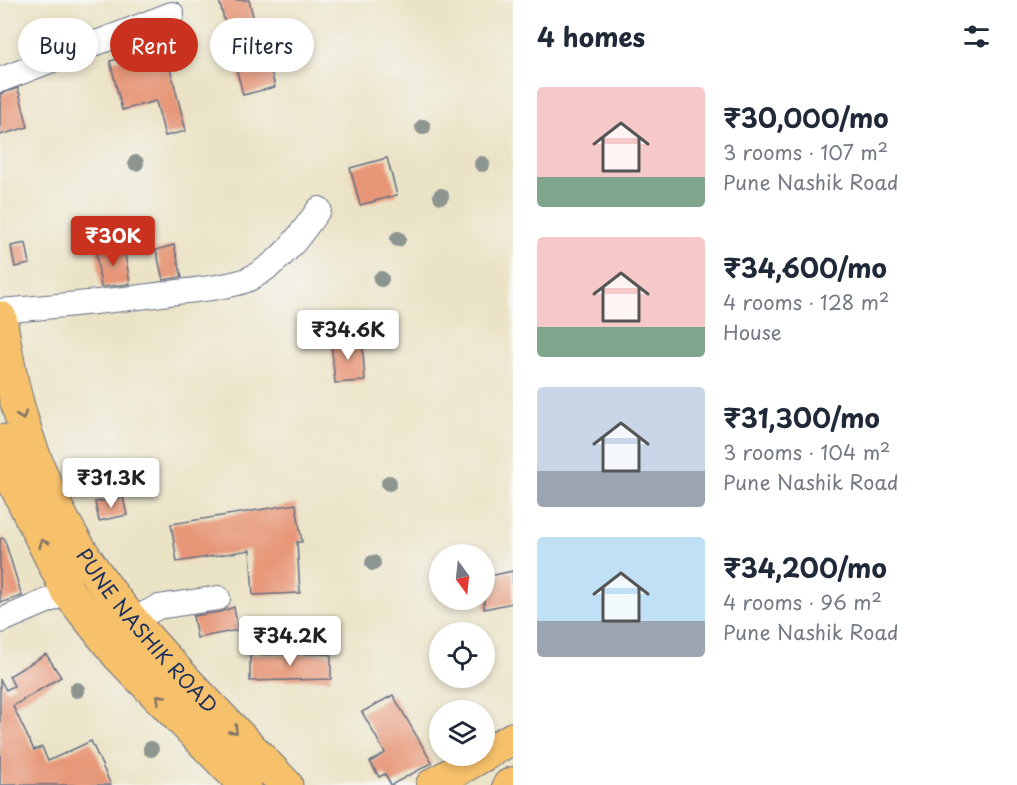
<!DOCTYPE html>
<html lang="en">
<head>
<meta charset="utf-8">
<style>
  :root { --surface:#fff; --page:#f2f2f3; --text:#1f2937; --muted:#747a83; --accent:#c8321e }
  body { margin:0; font-family:"Playpen Sans",sans-serif; background:var(--page); color:var(--text); height:100vh; display:flex; flex-direction:column; font-size:22px; white-space:nowrap }
  * { box-sizing:border-box; margin:0 }
  p { font-size:20px; color:var(--muted) }
  .icon { flex:none; width:33px; height:33px; fill:none; stroke:currentColor; stroke-width:2; stroke-linecap:round; stroke-linejoin:round }
  .map { position:relative; flex:1; overflow:hidden }
  .drawer { display:flex; flex-direction:column; background:var(--surface); width:504px }
  .drawer>* { flex:none }
  .top-card { position:absolute; left:18px; top:18px; width:405px; height:54px; display:flex; gap:12px }
  .needle { width:39px; rotate:165deg }
  .fabs { position:absolute; left:429px; top:544px; display:grid; gap:12px }
  .fabs a { display:grid; place-items:center; width:66px; height:66px; border-radius:50%; background:var(--surface); box-shadow:0 3px 9px #0003; font-size:30px }
  .price { position:absolute; translate:-50% -51px; padding:0 14px; border-radius:6px; background:#fff; color:#222; font-size:20px; line-height:39px; filter:drop-shadow(0 2px 3px #0008) }
  .price::after { content:''; position:absolute; left:50%; top:36px; width:18px; height:14px; margin-left:-9px; background:inherit; clip-path:polygon(0 0,100% 0,50% 100%) }
  .price.on { background:var(--accent); color:#fff }
  ul { padding:0; list-style:none }
  li { display:flex; align-items:center; gap:18px; height:150px; padding:0 24px }
  li span { display:grid; place-items:center; flex:none; width:168px; height:120px; border-radius:6px; color:#555 }
  li>.icon { margin-inline-start:auto }
  span .icon { width:72px; height:72px; fill:#fffc; stroke-width:1 }
  li b { font-size:26px }
  h2 { display:flex; justify-content:space-between; align-items:center; height:72px; padding:0 24px; font-size:26px }
  .pill { padding:0 21px; border-radius:27px; background:var(--surface); box-shadow:0 3px 9px #0003; font-size:21px; line-height:54px }
  .pill.on { background:var(--accent); color:#fff }
  main { display:flex; flex:1; min-height:0 }
  .map>svg:first-child { display:block }
  .building { fill:#e79778 }
  .lines { fill:none; stroke-linecap:round; stroke-linejoin:round }
  .minor-casing { stroke:#646e82; stroke-width:26 }
  .major-casing { stroke:#646e82; stroke-width:34 }
  .highway-casing { stroke:#646e82; stroke-width:35 }
  .minor { stroke:#fff; stroke-width:24 }
  .major { stroke:#f6c16b; stroke-width:32 }
  .highway { stroke:#f6c16b; stroke-width:33 }
  .tree { fill:#8c9590 }
  .oneway { stroke:#7e7164 }
  .labels { text-anchor:middle; stroke-width:4.5; stroke-linejoin:round; paint-order:stroke }
  .street-label { font-size:20px; fill:#1b2f5e; stroke:#f6f6f2 }
</style>
</head>
<body>
<main>
<div class="map">
<svg width="513" height="785" viewBox="0 0 513 785">
  <rect width="100%" height="100%" fill="#f6f6f2"/>
  <filter id="ink" filterUnits="userSpaceOnUse"><feTurbulence type="fractalNoise" baseFrequency=".0167" numOctaves="2"/><feDisplacementMap in="SourceGraphic" scale="12" xChannelSelector="R" yChannelSelector="G"/><feConvolveMatrix kernelMatrix="1 2 1 2 8 2 1 2 1" color-interpolation-filters="sRGB"/></filter>
  <filter id="wash" filterUnits="userSpaceOnUse"><feTurbulence type="fractalNoise" baseFrequency=".008" numOctaves="4" result="noise"/><feDisplacementMap in="SourceGraphic" scale="24" xChannelSelector="R" yChannelSelector="G"/><feGaussianBlur stdDeviation="1.35" result="paint"/><feColorMatrix in="noise" values="0 0 0 0 0 0 0 0 0 0 0 0 0 0 0 0 0 1.4 0 .05"/><feComposite in="paint" operator="in"/></filter>
  <g filter="url(#wash)">
    <rect width="100%" height="100%" fill="#ebe3c6"/>
    <g id="blocks">
      <!-- building -->
      <g class="building">
        <path d="M219 0H249L263 57 267 55 275 87 243 95Z"/>
        <path d="M166 35 171 56H167L186 131 165 136 156 101 122 110 110 61 147 52 145 40Z"/>
        <path d="M18 88 28 127 0 135V94Z"/>
        <path d="M387 158 397 195 360 205 350 168Z"/>
        <path d="M26 243 30 264 15 267 11 246Z"/>
        <path d="M174 245 182 277 163 280 156 250Z"/>
        <path d="M124 247 130 284 101 287 96 251Z"/>
        <path d="M362 339 365 381 335 383 331 342Z"/>
        <path d="M123 497 127 515 99 521 95 502Z"/>
        <path d="M296 504 302 542H297L300 593 253 595 250 550 177 562 171 524Z"/>
        <path d="M4 538 22 596 0 603V539Z"/>
        <path d="M513 571V603L484 609V577Z"/>
        <path d="M234 607 238 630 197 638 193 616 220 612Z"/>
        <path d="M46 654 61 677 13 706 34 750 42 747 48 761 91 741 111 785H0V679L6 690 14 686 9 676Z"/>
        <path d="M331 654V679L250 681V655Z"/>
        <path d="M393 695 432 763 391 785 385 774 379 777 370 762 385 753 362 712Z"/>
      </g>
    </g>
  </g>
  <g filter="url(#ink)">
    <use href="#blocks" fill-opacity="0" stroke="#646e82" stroke-width="1.5"/>
    <g class="lines">
      <defs>
        <g id="minor">
          <path d="M0 80 172 14"/>
          <path d="M0 311C59 306 118 301 177 292 197 290 231 287 249 279 280 264 300 236 319 209"/>
          <path d="M0 621 68 592"/>
          <path d="M131 621 158 607 218 598"/>
        </g>
        <g id="major">
          <path d="M484 755 513 738"/>
          <path d="M432 785 482 756"/>
          <path d="M509 785 513 783"/>
        </g>
        <g id="highway">
          <path id="s1" d="M0 318C5 345 9 373 16 399 27 441 45 488 66 526 120 623 210 704 286 785"/>
          <path d="M0 441 13 480 68 592 119 656 245 785"/>
        </g>
      </defs>
      <!-- minor casing -->
      <use href="#minor" class="minor-casing"/>
      <!-- major casing -->
      <use href="#major" class="major-casing"/>
      <!-- highway casing -->
      <use href="#highway" class="highway-casing"/>
      <!-- minor -->
      <use href="#minor" class="minor"/>
      <!-- major -->
      <use href="#major" class="major"/>
      <!-- highway -->
      <use href="#highway" class="highway"/>
    </g>
    <!-- trees -->
    <g class="tree">
      <circle cx="423" cy="127" r="8"/>
      <circle cx="136" cy="163" r="8"/>
      <circle cx="482" cy="164" r="8"/>
      <circle cx="441" cy="196" r="8"/>
      <circle cx="398" cy="239" r="8"/>
      <circle cx="381" cy="279" r="8"/>
      <circle cx="389" cy="483" r="8"/>
      <circle cx="373" cy="563" r="8"/>
      <circle cx="77" cy="690" r="8"/>
      <circle cx="151" cy="749" r="8"/>
    </g>
    <!-- one-way arrows -->
    <defs><path id="oneway-chevron" d="M-2-3.5L2.5 0L-2 3.5" fill="none" stroke-width="1.6" stroke-linecap="round" stroke-linejoin="round" transform="scale(1.5)"/></defs>
    <g class="oneway">
      <use href="#oneway-chevron" transform="translate(22 416) rotate(71)"/>
      <use href="#oneway-chevron" transform="translate(43 543) rotate(-117)"/>
      <use href="#oneway-chevron" transform="translate(160 698) rotate(-134)"/>
      <use href="#oneway-chevron" transform="translate(234 730) rotate(46)"/>
    </g>
  </g>
  <g class="labels">
    <!-- street labels -->
    <g class="street-label">
      <text dy="7" stroke="none"><textPath href="#s1" startOffset="352">PUNE NASHIK ROAD</textPath></text>
    </g>
  </g>
</svg>
<div class="fabs">
<a><svg class="needle" viewBox="-14 -14 28 28"><path d="M0-13l5 13h-10z" fill="#e53935"/><path d="M0 13l5-13h-10z" fill="#747a83"/></svg></a>
<a><svg class="icon" aria-label="locate" viewBox="0 0 24 24"><circle cx="12" cy="12" r="6"/><path d="M12 2v4M12 18v4M2 12h4M18 12h4"/></svg></a>
<a><svg class="icon" aria-label="layers" viewBox="0 0 24 24"><path d="M12 4l9 5-9 5-9-5zM3 14l9 5 9-5"/></svg></a>
</div>
<b class="price on" style="left:113px;top:267px">₹30K</b>
<b class="price" style="left:348px;top:361px">₹34.6K</b>
<b class="price" style="left:111px;top:509px">₹31.3K</b>
<b class="price" style="left:290px;top:667px">₹34.2K</b>
<div class="top-card">
<a class="pill">Buy</a>
<a class="pill on">Rent</a>
<a class="pill">Filters</a>
</div>
</div>
<section class="drawer">
<h2>4 homes<svg class="icon" aria-label="filters" viewBox="0 0 24 24"><path d="M4 7h16M4 17h16"/><circle cx="9" cy="7" r="2"/><circle cx="15" cy="17" r="2"/></svg></h2>
<ul>
<li><span style="background:linear-gradient(#f6c9c9 75%,#7fa58c 0)"><svg class="icon" aria-label="home" viewBox="0 0 24 24"><path d="M3 11l9-7 9 7M6 9v11h12V9"/></svg></span><div><b>₹30,000/mo</b><p>3 rooms · 107 m²</p><p>Pune Nashik Road</p></div></li>
<li><span style="background:linear-gradient(#f6c9c9 75%,#7fa58c 0)"><svg class="icon" aria-label="home" viewBox="0 0 24 24"><path d="M3 11l9-7 9 7M6 9v11h12V9"/></svg></span><div><b>₹34,600/mo</b><p>4 rooms · 128 m²</p><p>House</p></div></li>
<li><span style="background:linear-gradient(#c9d6e8 70%,#9aa5b1 0)"><svg class="icon" aria-label="home" viewBox="0 0 24 24"><path d="M3 11l9-7 9 7M6 9v11h12V9"/></svg></span><div><b>₹31,300/mo</b><p>3 rooms · 104 m²</p><p>Pune Nashik Road</p></div></li>
<li><span style="background:linear-gradient(#bfe0f5 70%,#9aa5b1 0)"><svg class="icon" aria-label="home" viewBox="0 0 24 24"><path d="M3 11l9-7 9 7M6 9v11h12V9"/></svg></span><div><b>₹34,200/mo</b><p>4 rooms · 96 m²</p><p>Pune Nashik Road</p></div></li>
</ul>
</section>
</main>
</body>
</html>
